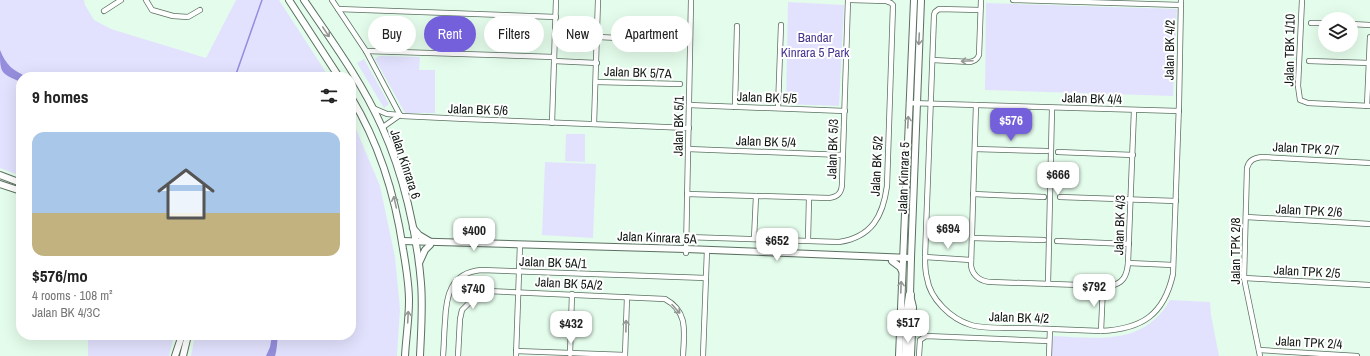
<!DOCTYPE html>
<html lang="en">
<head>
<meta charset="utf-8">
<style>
  :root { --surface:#fff; --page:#f2f2f2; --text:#222; --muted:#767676; --line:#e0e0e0; --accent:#7360da }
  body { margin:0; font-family:"Archivo Narrow",sans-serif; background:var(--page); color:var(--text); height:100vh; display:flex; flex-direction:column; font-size:15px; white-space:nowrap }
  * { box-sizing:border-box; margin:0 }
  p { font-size:13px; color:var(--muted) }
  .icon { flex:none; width:22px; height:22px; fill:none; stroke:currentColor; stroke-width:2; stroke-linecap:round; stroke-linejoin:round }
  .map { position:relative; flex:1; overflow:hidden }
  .side { position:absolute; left:16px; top:72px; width:340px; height:268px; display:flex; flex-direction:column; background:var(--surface); border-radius:16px; box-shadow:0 4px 16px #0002 }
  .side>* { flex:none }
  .guide { position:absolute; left:368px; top:16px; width:380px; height:36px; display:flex; gap:8px }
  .tools { position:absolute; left:1318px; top:12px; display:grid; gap:8px }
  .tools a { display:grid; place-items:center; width:40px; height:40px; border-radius:50%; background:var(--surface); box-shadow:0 4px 16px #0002; font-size:20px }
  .price { position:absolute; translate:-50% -34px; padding:0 9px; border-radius:8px; background:#fff; color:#222; font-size:13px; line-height:26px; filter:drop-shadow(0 1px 2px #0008) }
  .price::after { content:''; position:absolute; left:50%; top:24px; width:12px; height:9px; margin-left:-6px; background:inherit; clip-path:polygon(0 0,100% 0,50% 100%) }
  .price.on { background:var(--accent); color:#fff }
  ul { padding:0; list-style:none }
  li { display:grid; align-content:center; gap:8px; height:212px; padding:0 16px }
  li+li { border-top:1px solid var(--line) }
  li span { display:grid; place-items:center; height:124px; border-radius:12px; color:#555 }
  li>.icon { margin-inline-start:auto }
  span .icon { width:72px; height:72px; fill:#fffc; stroke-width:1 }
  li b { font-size:17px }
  h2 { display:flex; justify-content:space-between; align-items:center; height:48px; padding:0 16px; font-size:17px }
  .tag { padding:0 14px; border-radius:18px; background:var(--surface); box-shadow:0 4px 16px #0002; font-size:14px; line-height:36px }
  .tag.on { background:var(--accent); color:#fff }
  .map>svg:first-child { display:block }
  .green { fill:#e3e2fe }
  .water { fill:#948edc }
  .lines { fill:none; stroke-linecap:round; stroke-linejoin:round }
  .stream { stroke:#948edc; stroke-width:1.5 }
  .street-casing { stroke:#5b7061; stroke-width:6 }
  .secondary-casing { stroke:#5b7061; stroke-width:8 }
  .highway-casing { stroke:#5b7061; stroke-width:10 }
  .street { stroke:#fff; stroke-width:4.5 }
  .secondary { stroke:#fff; stroke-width:6 }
  .highway { stroke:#fff; stroke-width:8 }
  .oneway { stroke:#939794 }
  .labels { text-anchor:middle; stroke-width:4; stroke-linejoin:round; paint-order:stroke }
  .park-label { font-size:13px; fill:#45348e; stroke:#fff }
  .street-label { font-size:13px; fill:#101812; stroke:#fff }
</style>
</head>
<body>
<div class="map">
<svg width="1370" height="356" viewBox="0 0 1370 356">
  <rect width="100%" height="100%" fill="#e4fceb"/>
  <!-- green -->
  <g class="green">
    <path d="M0 0H84L85 5 94 20 111 29 206 58 236 0H279L329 77H21V176L0 168Z"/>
    <path d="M788 2 844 5 839 106 786 104Z"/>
    <path d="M986 3 1177 9 1173 96 985 90Z"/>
    <path d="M379 56 420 57 419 70H435V113H405L375 59Z"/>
    <path d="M364 59 389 104 384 108 357 63Z"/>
    <path d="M351 117 380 186 395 257 400 309 397 356H191L195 335H351Z"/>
    <path d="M566 134H585V162L565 161Z"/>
    <path d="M545 162 596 164 593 238 542 235Z"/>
    <path d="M1170 300 1210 302 1211 315 1219 356H1049L1054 336C1098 338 1144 346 1170 300Z"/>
    <path d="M88 335H174L169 356H88Z"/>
  </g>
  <!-- water -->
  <g class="water">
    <path d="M0 50C6 65 13 71 28 77H21V82C0 73 0 73 0 50Z"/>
    <path d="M272 335H278C277 342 277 350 275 356H266L270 347Z"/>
  </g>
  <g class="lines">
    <!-- stream -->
    <path class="stream" d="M235 77 262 0"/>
    <defs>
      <g id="street">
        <path d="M146 0 152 10 173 16 188 17 200 10"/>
        <path d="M332 0 366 51 400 115 402 116 466 119 689 128"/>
        <path d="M1013 0 1181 5"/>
        <path d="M1302 0 1298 86 1300 100 1308 103 1370 106"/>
        <path d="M338 9 556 17"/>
        <path d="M980 10 939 9 935 12 934 15 925 257C925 264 925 271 927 278 930 299 951 319 971 325 985 329 1010 328 1025 328 1051 329 1076 330 1101 331 1142 329 1164 315 1173 274L1179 104 1181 0"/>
        <path d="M104 11 121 0"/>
        <path d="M1311 23H1325"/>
        <path d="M1351 24 1370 25"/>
        <path d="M598 37 682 41"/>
        <path d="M366 51 554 57"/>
        <path d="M933 60 970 62C974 61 977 60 979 55L981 0"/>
        <path d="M554 61 597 63"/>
        <path d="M1309 61 1369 63"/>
        <path d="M596 82 680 84"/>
        <path d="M909 103 1179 111"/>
        <path d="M689 105 845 111"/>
        <path d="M976 105 971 266C973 277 982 282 992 282L1109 286C1123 284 1127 276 1128 263L1134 110"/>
        <path d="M1367 106 1370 37"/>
        <path d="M735 107 737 26"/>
        <path d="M373 108 387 114 400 115"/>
        <path d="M778 108 781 25"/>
        <path d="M552 123 556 0"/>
        <path d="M594 124 598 0"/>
        <path d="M383 127 400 115"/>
        <path d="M688 149 843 155"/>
        <path d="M975 149 1047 151"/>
        <path d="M1058 152 1133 155"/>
        <path d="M687 194 829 198C838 197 842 193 842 183L848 0"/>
        <path d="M973 194 1044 197"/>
        <path d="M1060 197 1176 201"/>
        <path d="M1246 217 1370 224"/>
        <path d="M686 237 839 242C872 237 883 216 887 186L893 5 891 3 886 1 851 0"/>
        <path d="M972 238 1044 240"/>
        <path d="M754 239 756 196"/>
        <path d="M808 240 809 198"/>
        <path d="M1057 241 1129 244"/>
        <path d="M686 253 691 0"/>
        <path d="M925 257 971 260"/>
        <path d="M1128 263 1173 265"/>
        <path d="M1244 278 1370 285"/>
        <path d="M1048 284 1052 108"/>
        <path d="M1101 331 1103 286"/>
        <path d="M1259 350 1357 356"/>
        <path d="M516 351 625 355"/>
        <path d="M570 354 572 294"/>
        <path d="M443 356C444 345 444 333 445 322 446 296 450 273 481 270L706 278"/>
        <path d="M458 356 460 319 462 310 479 293 482 291H487L665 299C689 312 684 333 683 356"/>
        <path d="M516 356 520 244"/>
        <path d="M625 356 627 297"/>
        <path d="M703 356 707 250"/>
        <path d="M919 356 920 340 926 336 1049 341"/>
        <path d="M1049 356 1050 329"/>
        <path d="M1260 356 1244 278 1247 168C1249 160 1254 158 1262 157L1370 163"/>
      </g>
      <g id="secondary">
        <path d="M289 0 339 77"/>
        <path d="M304 0C332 41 362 82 382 127 403 173 417 233 421 283 423 307 421 332 420 356"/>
        <path d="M351 97C380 145 395 194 403 249 406 266 409 283 409 301 409 319 406 338 405 356"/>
        <path d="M0 175 21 183"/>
        <path d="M0 184 21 191"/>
        <path d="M413 228 419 235 429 241"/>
        <path d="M402 241 686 249 911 258"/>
        <path d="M892 261 900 267 902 271"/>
        <path d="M419 263 425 250 430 245"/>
        <path d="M175 356 180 341 181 335"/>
        <path d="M183 356 188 335"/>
        <path d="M899 356 914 0"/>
        <path d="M911 356 913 307 910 295 911 258 921 0"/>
      </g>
      <path id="highway" d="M906 356 907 315 910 295"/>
    </defs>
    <!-- street casing -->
    <use href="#street" class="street-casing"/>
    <!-- secondary casing -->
    <use href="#secondary" class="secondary-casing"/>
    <!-- highway casing -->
    <use href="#highway" class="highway-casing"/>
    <!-- street -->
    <use href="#street" class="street"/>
    <!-- secondary -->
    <use href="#secondary" class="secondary"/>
    <!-- highway -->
    <use href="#highway" class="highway"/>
  </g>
  <!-- one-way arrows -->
  <defs><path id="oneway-shaft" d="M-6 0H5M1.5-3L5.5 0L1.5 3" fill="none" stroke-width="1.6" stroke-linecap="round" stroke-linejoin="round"/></defs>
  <g class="oneway">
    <use href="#oneway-shaft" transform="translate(326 32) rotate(56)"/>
    <use href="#oneway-shaft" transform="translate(919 39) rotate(93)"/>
    <use href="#oneway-shaft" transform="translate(967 61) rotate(177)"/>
    <use href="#oneway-shaft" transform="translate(908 122) rotate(-87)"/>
    <use href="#oneway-shaft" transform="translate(395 202) rotate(-103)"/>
    <use href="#oneway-shaft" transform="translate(901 287) rotate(-88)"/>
    <use href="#oneway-shaft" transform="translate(676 309) rotate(48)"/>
    <use href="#oneway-shaft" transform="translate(408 317) rotate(-87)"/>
    <use href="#oneway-shaft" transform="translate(626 326) rotate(-89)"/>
  </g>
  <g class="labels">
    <!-- park labels -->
    <g class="park-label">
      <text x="815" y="42">Bandar<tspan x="815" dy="15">Kinrara 5 Park</tspan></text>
    </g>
    <!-- street labels -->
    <g class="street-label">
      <text transform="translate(1169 50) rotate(-89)" y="5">Jalan BK 4/2</text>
      <text transform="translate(1289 50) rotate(-89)" y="5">Jalan TBK 1/10</text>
      <text transform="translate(638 72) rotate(2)" y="5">Jalan BK 5/7A</text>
      <text transform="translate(767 97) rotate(2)" y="5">Jalan BK 5/5</text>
      <text transform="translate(1092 98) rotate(2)" y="5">Jalan BK 4/4</text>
      <text transform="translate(478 109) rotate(2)" y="5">Jalan BK 5/6</text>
      <text transform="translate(678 126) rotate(-89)" y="5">Jalan BK 5/1</text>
      <text transform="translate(766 141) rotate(2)" y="5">Jalan BK 5/4</text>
      <text transform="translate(1306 148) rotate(3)" y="5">Jalan TPK 2/7</text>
      <text transform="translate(832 149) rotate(-88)" y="5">Jalan BK 5/3</text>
      <text transform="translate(406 164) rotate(72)" y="5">Jalan Kinrara 6</text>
      <text transform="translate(876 166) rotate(-87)" y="5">Jalan BK 5/2</text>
      <text transform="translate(903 178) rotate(-88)" y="5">Jalan Kinrara 5</text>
      <text transform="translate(1309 210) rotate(3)" y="5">Jalan TPK 2/6</text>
      <text transform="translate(1119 225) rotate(-88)" y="5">Jalan BK 4/3</text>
      <text transform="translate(657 237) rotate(2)" y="5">Jalan Kinrara 5A</text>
      <text transform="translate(1235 251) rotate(-90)" y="5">Jalan TPK 2/8</text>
      <text transform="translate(553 262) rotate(2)" y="5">Jalan BK 5A/1</text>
      <text transform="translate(1307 271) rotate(3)" y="5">Jalan TPK 2/5</text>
      <text transform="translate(569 283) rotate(3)" y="5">Jalan BK 5A/2</text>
      <text transform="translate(1019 317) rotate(2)" y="5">Jalan BK 4/2</text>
      <text transform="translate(1309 342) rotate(3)" y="5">Jalan TPK 2/4</text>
    </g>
  </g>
</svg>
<div class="tools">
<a><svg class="icon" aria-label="layers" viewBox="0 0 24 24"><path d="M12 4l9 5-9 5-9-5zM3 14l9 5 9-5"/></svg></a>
</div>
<b class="price on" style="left:1011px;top:142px">$576</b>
<b class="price" style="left:1058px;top:196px">$666</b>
<b class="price" style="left:948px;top:250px">$694</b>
<b class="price" style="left:474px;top:252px">$400</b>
<b class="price" style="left:777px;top:262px">$652</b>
<b class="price" style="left:1094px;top:308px">$792</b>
<b class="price" style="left:473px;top:310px">$740</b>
<b class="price" style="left:908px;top:344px">$517</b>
<b class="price" style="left:571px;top:345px">$432</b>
<div class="guide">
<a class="tag">Buy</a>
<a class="tag on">Rent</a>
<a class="tag">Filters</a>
<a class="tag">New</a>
<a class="tag">Apartment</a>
</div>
<section class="side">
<h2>9 homes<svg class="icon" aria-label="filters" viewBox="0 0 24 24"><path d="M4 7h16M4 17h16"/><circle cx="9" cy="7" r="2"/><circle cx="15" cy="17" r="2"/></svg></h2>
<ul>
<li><span style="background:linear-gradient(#a9c7e8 65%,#c2b280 0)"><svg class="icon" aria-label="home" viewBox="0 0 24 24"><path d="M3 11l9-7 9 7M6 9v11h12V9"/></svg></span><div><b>$576/mo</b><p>4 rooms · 108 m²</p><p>Jalan BK 4/3C</p></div></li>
</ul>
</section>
</div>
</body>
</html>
